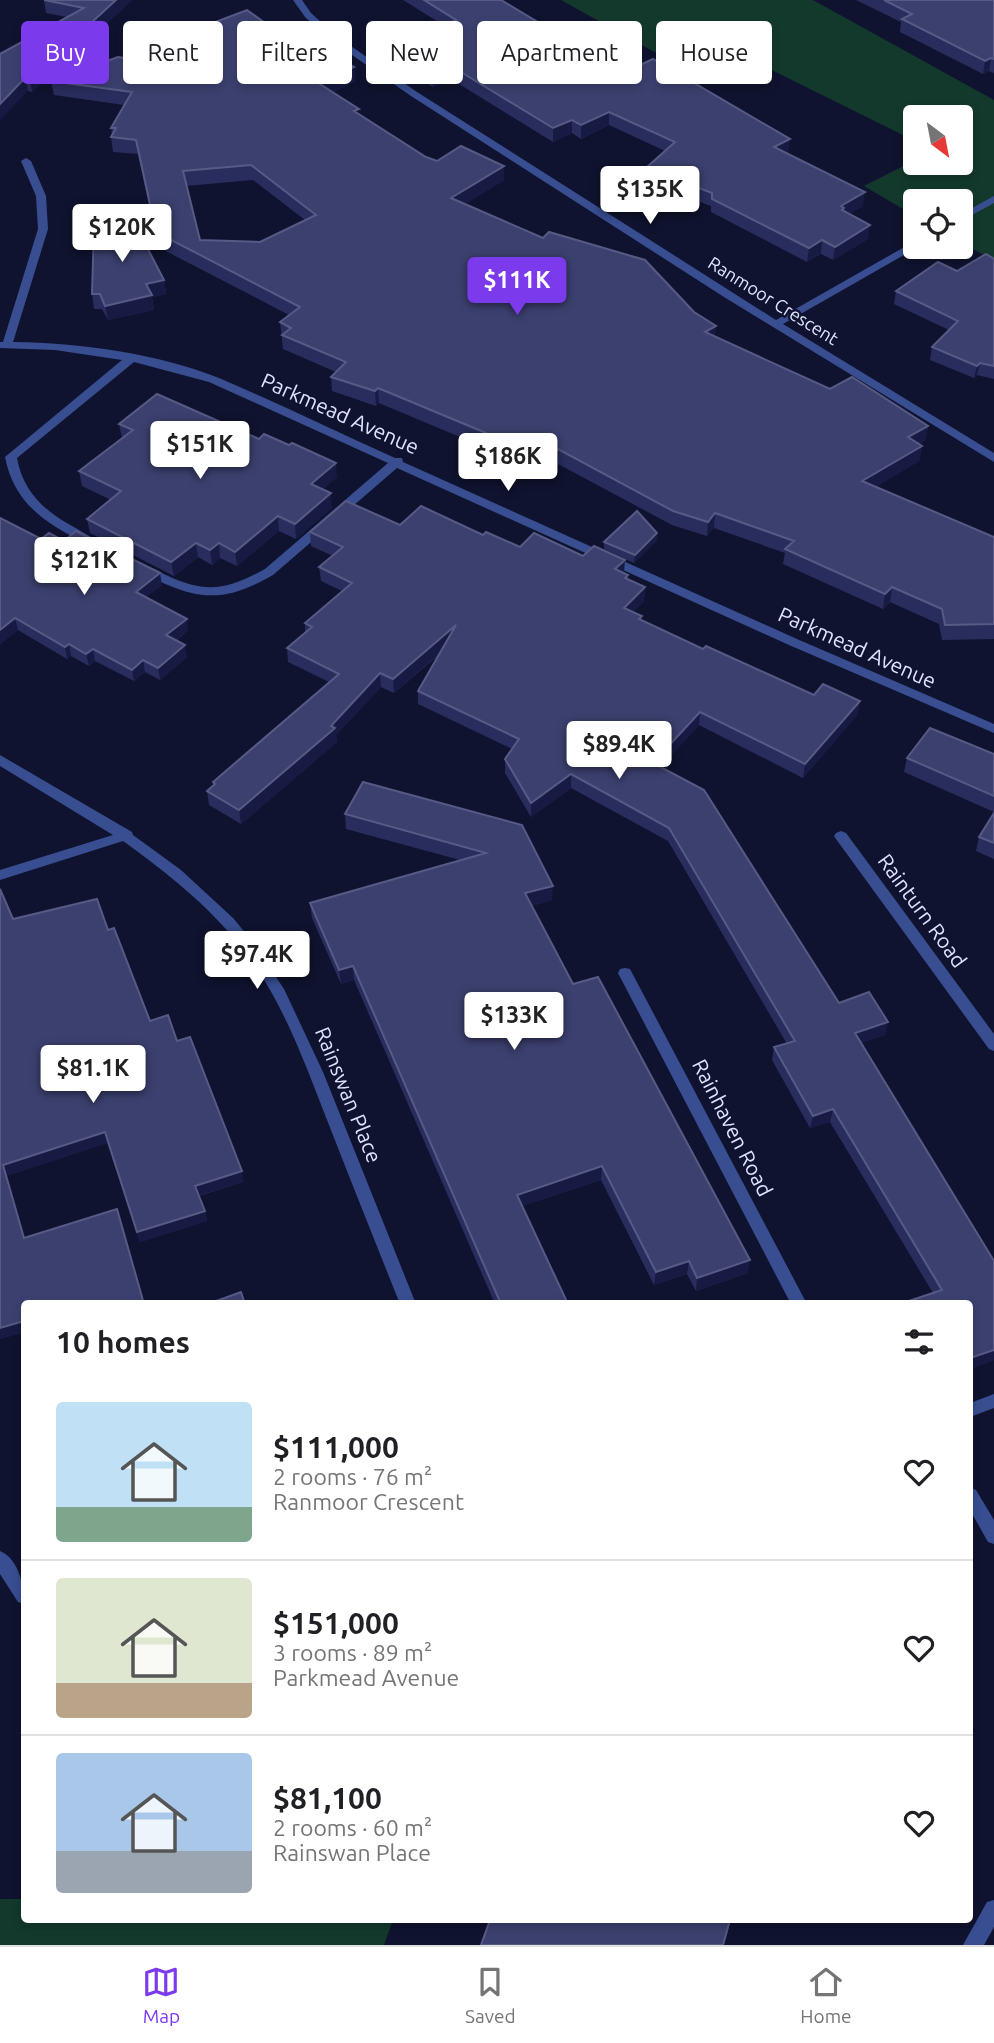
<!DOCTYPE html>
<html lang="en">
<head>
<meta charset="utf-8">
<style>
  :root { --surface:#fff; --page:#f2f2f2; --text:#202124; --muted:#757577; --line:#e0e0e0; --accent:#7c3aed }
  body { margin:0; font-family:Ubuntu,sans-serif; background:var(--page); color:var(--text); height:100vh; display:flex; flex-direction:column; font-size:26px; white-space:nowrap }
  * { box-sizing:border-box; margin:0 }
  p { font-size:23px; color:var(--muted) }
  .icon { flex:none; width:38px; height:38px; fill:none; stroke:currentColor; stroke-width:2; stroke-linecap:round; stroke-linejoin:round }
  .map { position:relative; flex:1; overflow:hidden }
  .details { position:absolute; left:21px; top:1300px; width:952px; height:623px; display:flex; flex-direction:column; background:var(--surface); border-radius:7px; box-shadow:0 4px 10px #0003 }
  .details>* { flex:none }
  .top-card { position:absolute; left:21px; top:21px; width:952px; height:63px; display:flex; gap:14px }
  .needle { width:46px; rotate:148deg }
  .fabs { position:absolute; left:903px; top:105px; display:grid; gap:14px }
  .fabs a { display:grid; place-items:center; width:70px; height:70px; border-radius:7px; background:var(--surface); box-shadow:0 4px 10px #0003; font-size:35px }
  .price { position:absolute; translate:-50% -60px; padding:0 16px; border-radius:7px; background:#fff; color:#222; font-size:23px; line-height:46px; filter:drop-shadow(0 2px 4px #0008) }
  .price::after { content:''; position:absolute; left:50%; top:42px; width:21px; height:16px; margin-left:-10px; background:inherit; clip-path:polygon(0 0,100% 0,50% 100%) }
  .price.on { background:var(--accent); color:#fff }
  ul { padding:0; list-style:none }
  li { display:flex; align-items:center; gap:21px; height:175px; padding:0 35px }
  li+li { border-top:2px solid var(--line) }
  li span { display:grid; place-items:center; flex:none; width:196px; height:140px; border-radius:7px; color:#555 }
  li>.icon { margin-inline-start:auto }
  span .icon { width:84px; height:84px; fill:#fffc; stroke-width:1 }
  li b { font-size:30px }
  h2 { display:flex; justify-content:space-between; align-items:center; height:84px; padding:0 35px; font-size:30px }
  .chip { padding:0 24px; border-radius:7px; background:var(--surface); box-shadow:0 4px 10px #0003; font-size:24px; line-height:63px }
  .chip.on { background:var(--accent); color:#fff }
  .tabs { display:flex; justify-content:space-around; align-items:center; height:98px; border-top:2px solid var(--line); background:var(--surface); font-size:19px; color:var(--muted) }
  .tabs a { display:grid; justify-items:center; gap:4px }
  .tabs .on { color:var(--accent) }
  .map>svg:first-child { display:block }
  .green { fill:#13392d }
  .lines { fill:none; stroke-linecap:round; stroke-linejoin:round }
  .lane { fill:#384e91; fill-rule:evenodd }
  .street { fill:#384e91; fill-rule:evenodd }
  .wall { fill:#292d5d; fill-rule:evenodd }
  .shaded-wall { fill:#171a43 }
  .building { fill:#3c406f; stroke:#565a85; stroke-width:2; fill-rule:evenodd }
  .labels { text-anchor:middle; stroke-width:5; stroke-linejoin:round; paint-order:stroke }
  .far-street-label { font-size:18px; fill:#dee4ff; stroke:#10132f }
  .street-label { font-size:21px; fill:#dee4ff; stroke:#10132f }
</style>
</head>
<body>
<div class="map">
<svg width="994" height="1945" viewBox="0 0 994 1945">
  <rect width="100%" height="100%" fill="#10132f"/>
  <!-- green -->
  <g class="green">
    <path d="M561 0H813L994 100V261L961 242V201H915V216L864 186 915 160V163H961V117H915V141L733 51 685 69Z"/>
    <path d="M0 1899H24V1920H393L384 1945H0Z"/>
  </g>
  <g class="lines">
    <!-- lane -->
    <path class="lane" d="M0 1551C19 1559 24 1586 24 1604L18 1602 0 1574Z"/>
    <!-- street -->
    <g class="street">
      <path d="M293 0H302L311 13 335 35 417 92 776 320 915 241V247H918L783 324 994 453V462L724 297 411 96 329 39 305 17Z"/>
      <path d="M26 158 31 161 46 196 48 229 13 342C80 343 156 353 219 378 278 403 337 432 395 458H402L403 462 797 639 994 724V733L789 645 397 468 273 575C236 596 209 603 168 585 158 581 146 576 139 569L141 566C150 565 158 571 166 575 206 594 227 590 265 569L388 463 209 382 134 362 17 458C23 491 43 510 72 526 80 531 89 535 96 541L90 545 86 544C46 523 14 504 5 457L122 360 55 350 0 348V342H3L38 229 36 196 21 161Z"/>
      <path d="M994 196V203L961 221V214Z"/>
      <path d="M0 755 132 832 133 835 181 870 233 918 252 941 284 989 323 1072 416 1304H400C376 1244 352 1184 329 1125 305 1064 283 1000 242 948 209 906 166 872 123 841L0 880V870L113 835 0 766Z"/>
      <path d="M841 831 846 833 994 1034V1051L989 1049 836 839 834 836 836 833Z"/>
      <path d="M625 968 630 969 807 1304H791L618 973 620 969Z"/>
      <path d="M994 1394V1408L970 1417V1403Z"/>
      <path d="M970 1487 976 1490 994 1520V1544L988 1542 970 1510Z"/>
      <path d="M994 1900V1927L984 1945H963L987 1902Z"/>
    </g>
  </g>
  <!-- wall -->
  <g class="wall">
    <path d="M44 0H132L32 92 28 91 0 54 67 17 46 13Z"/>
    <path d="M403 0H501L546 35 616 76 788 152 787 153 863 206 849 214 868 239 833 260 821 254 807 262 711 212V206L645 182 646 168 665 151 609 125 581 139 572 133 553 142 451 79 433 87 395 65V52L445 26Z"/>
    <path d="M856 0H994V73L989 71 983 74 900 32 901 22Z"/>
    <path d="M202 27 300 48 355 81 333 92 359 115 426 157 437 161 504 166V180L465 204 715 336 830 389 928 426 925 440 919 444 922 446 919 461 875 487 994 537V639L942 640 939 624 890 602 883 609 783 564 785 553 714 528 707 536 672 525 558 464 545 478 480 456 479 445 379 403 376 406 332 391 331 377 336 372 283 349 280 322 289 315 158 247 138 154 113 152 111 137 112 135 111 128 124 105 54 95 51 81 146 61 207 44 203 41ZM253 180 305 220 260 242 200 240 186 186Z"/>
    <path d="M994 259V379L977 375 974 378 930 360 932 347 949 330 894 304 896 291Z"/>
    <path d="M164 280 166 294 152 297 154 310 108 320 102 309H94L92 294Z"/>
    <path d="M119 424 337 477 322 490 332 508 296 539 279 531 237 566 220 558 212 565 198 557 174 576 90 533 87 519 111 500 82 486 79 471 122 438Z"/>
    <path d="M0 518 41 539 64 541 162 585 146 597 188 630 176 641 187 657 160 680 145 672 134 681 95 661 89 666 71 656 67 659 18 630 0 644Z"/>
    <path d="M400 525 483 535 520 547 583 556 628 575V579L645 587 644 601 633 612 642 621 703 649 814 695 860 701 857 715 803 778 699 725 660 767 839 1003 885 1035 861 1043 994 1261V1360L970 1369V1304H908L909 1301 933 1293 830 1122 810 1128 772 1060 774 1047 787 1044 668 841 571 788 531 817 505 773V759L512 749 418 704V691L440 654 394 693 381 687 336 735 337 742 241 824 209 805 207 791 213 786V782L329 682 288 662 287 648 305 632V623L342 591 321 581 319 567 333 556 311 546 310 532Z"/>
    <path d="M657 540 634 563 604 549V542Z"/>
    <path d="M994 754V812L904 772 907 758Z"/>
    <path d="M994 813V859L976 851 979 837Z"/>
    <path d="M345 814 522 825 552 900 532 906 573 984 748 1273 696 1291 687 1274 654 1285 601 1180 522 1206 568 1304H495L354 980 341 984 312 918 310 903 460 860 346 829Z"/>
    <path d="M0 889 13 919 108 930 150 1021 177 1041 243 1182 199 1196 205 1211 207 1221 140 1242 107 1143 6 1176 24 1304V1332L0 1339Z"/>
  </g>
  <!-- shaded-wall -->
  <g class="shaded-wall">
    <path d="M116 0H132L32 92 30 79Z"/>
    <path d="M546 27V40L539 31Z"/>
    <path d="M991 58 989 71 983 74 985 61Z"/>
    <path d="M451 66V79L433 87 432 74Z"/>
    <path d="M354 67 355 81 321 98 320 84Z"/>
    <path d="M25 78 28 91 0 120V104Z"/>
    <path d="M609 112V125L581 139V125Z"/>
    <path d="M572 120V133L553 142V128Z"/>
    <path d="M790 139 788 152 773 160 774 147Z"/>
    <path d="M504 166V180L451 213V198Z"/>
    <path d="M865 192 863 206 843 218 841 206Z"/>
    <path d="M870 225 868 239 833 260 835 247Z"/>
    <path d="M822 240 821 254 807 262 809 248Z"/>
    <path d="M164 280 166 294 152 297 154 310 108 320 105 306 146 284Z"/>
    <path d="M716 326 715 341 705 332Z"/>
    <path d="M980 363 977 375 974 378 977 366Z"/>
    <path d="M378 388 379 403 376 406 375 391Z"/>
    <path d="M928 426 925 440 905 452 908 437Z"/>
    <path d="M922 446 919 461 859 496 862 481Z"/>
    <path d="M558 449V464L545 478V464Z"/>
    <path d="M336 463 337 477 312 499 311 484Z"/>
    <path d="M331 493 332 508 296 539 295 524Z"/>
    <path d="M715 513 714 528 707 536 708 522Z"/>
    <path d="M278 516 279 531 237 566 235 552Z"/>
    <path d="M657 533V540L634 563 635 555Z"/>
    <path d="M196 543 198 557 174 576 171 562Z"/>
    <path d="M219 543 220 558 212 565 210 550Z"/>
    <path d="M625 560 624 573 615 569Z"/>
    <path d="M160 573 162 585 138 604 136 592Z"/>
    <path d="M645 587 644 601 623 622 624 608Z"/>
    <path d="M892 587 890 602 883 609 885 594Z"/>
    <path d="M15 618 18 630 0 644V630Z"/>
    <path d="M187 619 188 630 168 647 166 635Z"/>
    <path d="M456 625V639L394 693 393 679Z"/>
    <path d="M69 644 71 656 67 659 65 647Z"/>
    <path d="M185 645 187 657 160 680 158 668Z"/>
    <path d="M93 649 95 661 89 666 86 654Z"/>
    <path d="M143 660 145 672 134 681 132 670Z"/>
    <path d="M380 673 381 687 336 735 337 742 241 824 239 810 331 726Z"/>
    <path d="M860 701 857 715 803 778 805 764Z"/>
    <path d="M700 712 699 725 652 776 653 763Z"/>
    <path d="M571 774V788L531 817V803Z"/>
    <path d="M553 886 552 900 525 908V893Z"/>
    <path d="M353 966 354 980 341 984 339 970Z"/>
    <path d="M888 1022 885 1035 852 1046 855 1033Z"/>
    <path d="M833 1109 830 1122 810 1128 813 1116Z"/>
    <path d="M105 1132 107 1143 6 1176 3 1165Z"/>
    <path d="M602 1166 601 1180 517 1208V1195Z"/>
    <path d="M242 1171 243 1182 197 1196 195 1186Z"/>
    <path d="M205 1211 207 1221 140 1242 137 1232Z"/>
    <path d="M750 1260 748 1273 696 1291 697 1278Z"/>
    <path d="M689 1261 687 1274 654 1285 656 1272Z"/>
    <path d="M24 1321V1332L0 1339V1328Z"/>
    <path d="M994 1350V1360L970 1369V1358Z"/>
  </g>
  <!-- building -->
  <g class="building">
    <path d="M44 0H116L30 79 25 78 0 104V54L84 8Z"/>
    <path d="M424 0H501L546 27 539 31 616 76 653 59 790 139 774 147 865 192 841 206 844 208 842 210 870 225 835 247 822 240 809 248 712 199V193L646 168 675 142 609 112 581 125 572 120 553 128 451 66 432 74 395 52 456 20Z"/>
    <path d="M884 0H994V59L991 58 985 61 902 19 912 14Z"/>
    <path d="M247 10 300 48 312 43 354 67 320 84 359 109 354 111 426 157 437 161 461 146 504 166 451 198 543 238 549 232 645 260 694 312 716 326 705 332 830 389 852 377 928 426 908 437 922 446 862 481 994 537V624L945 625 942 609 892 587 885 594 785 549 794 541 715 513 708 522 673 511 558 449 545 464 479 441 486 433 378 388 375 391 331 377 346 362 282 335 291 328 280 322 300 307 156 232 136 140 111 137 116 128H111L132 92 51 81 118 57 146 61 220 40 202 27ZM251 165 316 215 260 242 200 240 183 171Z"/>
    <path d="M135 224 164 280 146 284 152 295 105 306 100 294H92L94 226Z"/>
    <path d="M986 254 994 259V366L980 363 977 366 932 347 958 321 896 291 938 262 957 271Z"/>
    <path d="M157 394 259 439 264 434 289 445 292 443 336 463 311 484 331 493 295 524 278 516 235 552 219 543 210 550 196 543 171 562 87 519 121 491 79 471 133 430 119 424Z"/>
    <path d="M346 501 400 525 421 506 483 535 486 532 520 547 534 533 583 556 594 546 625 560 615 569 628 575 625 578 645 587 624 608 642 616 639 619 703 649 706 646 814 695 823 684 860 701 805 764 700 712 653 763 704 790 839 1003 869 992 888 1022 855 1033 994 1261V1350L970 1358V1304H910L909 1301 942 1290 833 1109 813 1116 774 1047 795 1041 669 828 571 774 531 803 505 759 519 739 418 691 456 625 393 679 380 673 331 726 335 728 239 810 207 791 215 784 213 782 339 674 287 648 312 627 305 623 352 583 319 567 343 547 310 532Z"/>
    <path d="M637 511 657 533 635 555 604 542Z"/>
    <path d="M0 518 41 539 49 533 64 541 76 531 160 573 136 592 187 619 166 635 185 645 158 668 143 660 132 670 93 649 86 654 69 644 65 647 15 618 0 630Z"/>
    <path d="M930 728 994 754V796L907 758Z"/>
    <path d="M363 782 522 825 553 886 525 893 573 984 598 977 750 1260 697 1278 689 1261 656 1272 602 1166 517 1195 568 1304H501L353 966 339 970 310 903 486 853 345 814Z"/>
    <path d="M994 813V843L979 837Z"/>
    <path d="M0 889 13 919 97 899 108 930 114 928 150 1021 168 1015 177 1041 190 1037 242 1171 195 1186 205 1211 137 1232 105 1132 3 1165 24 1238 117 1209 144 1304H24V1321L0 1328Z"/>
    <path d="M241 1292 245 1304H208Z"/>
    <path d="M490 1920H730L723 1945H481Z"/>
  </g>
  <g class="labels">
    <!-- far-street labels -->
    <g class="far-street-label">
      <text transform="translate(773 301) rotate(32)" y="6">Ranmoor Crescent</text>
    </g>
    <!-- street labels -->
    <g class="street-label">
      <text transform="translate(340 414) rotate(24)" y="7">Parkmead Avenue</text>
      <text transform="translate(857 648) rotate(24)" y="7">Parkmead Avenue</text>
      <text transform="translate(922 911) rotate(54)" y="7">Rainturn Road</text>
      <text transform="translate(348 1095) rotate(68)" y="7">Rainswan Place</text>
      <text transform="translate(732 1128) rotate(63)" y="7">Rainhaven Road</text>
    </g>
  </g>
</svg>
<div class="fabs">
<a><svg class="needle" viewBox="-14 -14 28 28"><path d="M0-13l5 13h-10z" fill="#e53935"/><path d="M0 13l5-13h-10z" fill="#757577"/></svg></a>
<a><svg class="icon" aria-label="locate" viewBox="0 0 24 24"><circle cx="12" cy="12" r="6"/><path d="M12 2v4M12 18v4M2 12h4M18 12h4"/></svg></a>
</div>
<b class="price" style="left:650px;top:226px">$135K</b>
<b class="price" style="left:122px;top:264px">$120K</b>
<b class="price on" style="left:517px;top:317px">$111K</b>
<b class="price" style="left:200px;top:481px">$151K</b>
<b class="price" style="left:508px;top:493px">$186K</b>
<b class="price" style="left:84px;top:597px">$121K</b>
<b class="price" style="left:619px;top:781px">$89.4K</b>
<b class="price" style="left:257px;top:991px">$97.4K</b>
<b class="price" style="left:514px;top:1052px">$133K</b>
<b class="price" style="left:93px;top:1105px">$81.1K</b>
<div class="top-card">
<a class="chip on">Buy</a>
<a class="chip">Rent</a>
<a class="chip">Filters</a>
<a class="chip">New</a>
<a class="chip">Apartment</a>
<a class="chip">House</a>
</div>
<section class="details">
<h2>10 homes<svg class="icon" aria-label="filters" viewBox="0 0 24 24"><path d="M4 7h16M4 17h16"/><circle cx="9" cy="7" r="2"/><circle cx="15" cy="17" r="2"/></svg></h2>
<ul>
<li><span style="background:linear-gradient(#bfe0f5 75%,#7fa58c 0)"><svg class="icon" aria-label="home" viewBox="0 0 24 24"><path d="M3 11l9-7 9 7M6 9v11h12V9"/></svg></span><div><b>$111,000</b><p>2 rooms · 76 m²</p><p>Ranmoor Crescent</p></div><svg class="icon" aria-label="heart" viewBox="0 0 24 24"><path d="M12 20l-8-8c-3-5 5-10 8-4 3-6 11-1 8 4z"/></svg></li>
<li><span style="background:linear-gradient(#dfe7d0 75%,#b9a48a 0)"><svg class="icon" aria-label="home" viewBox="0 0 24 24"><path d="M3 11l9-7 9 7M6 9v11h12V9"/></svg></span><div><b>$151,000</b><p>3 rooms · 89 m²</p><p>Parkmead Avenue</p></div><svg class="icon" aria-label="heart" viewBox="0 0 24 24"><path d="M12 20l-8-8c-3-5 5-10 8-4 3-6 11-1 8 4z"/></svg></li>
<li><span style="background:linear-gradient(#a9c7e8 70%,#9aa5b1 0)"><svg class="icon" aria-label="home" viewBox="0 0 24 24"><path d="M3 11l9-7 9 7M6 9v11h12V9"/></svg></span><div><b>$81,100</b><p>2 rooms · 60 m²</p><p>Rainswan Place</p></div><svg class="icon" aria-label="heart" viewBox="0 0 24 24"><path d="M12 20l-8-8c-3-5 5-10 8-4 3-6 11-1 8 4z"/></svg></li>
</ul>
</section>
</div>
<nav class="tabs">
<a class="on"><svg class="icon" aria-label="map" viewBox="0 0 24 24"><path d="M3 6l6-2 6 2 6-2v14l-6 2-6-2-6 2zM9 4v14M15 6v14"/></svg>Map</a>
<a><svg class="icon" aria-label="saved" viewBox="0 0 24 24"><path d="M7 4h10v16l-5-4-5 4z"/></svg>Saved</a>
<a><svg class="icon" aria-label="home" viewBox="0 0 24 24"><path d="M3 11l9-7 9 7M6 9v11h12V9"/></svg>Home</a>
</nav>
</body>
</html>
